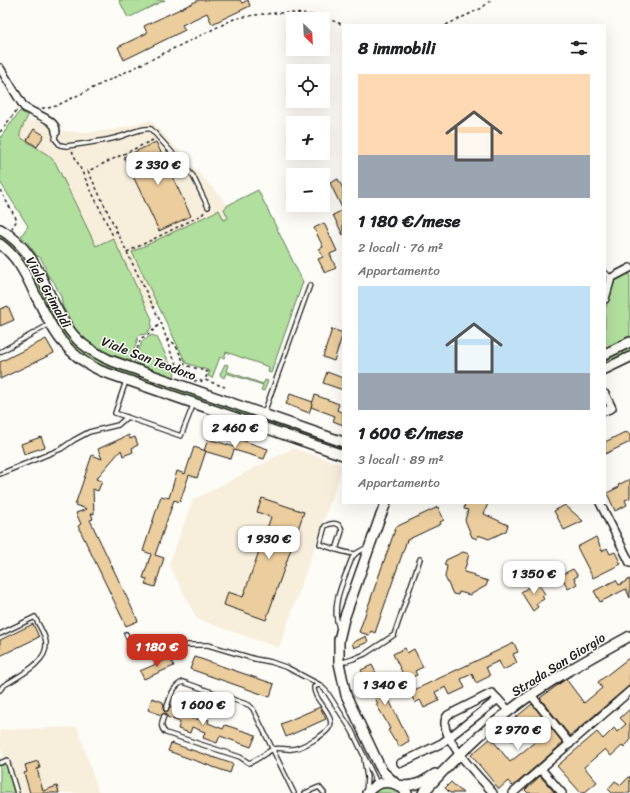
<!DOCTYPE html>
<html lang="it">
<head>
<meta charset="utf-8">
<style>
  :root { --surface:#fff; --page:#f6f6f6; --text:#202124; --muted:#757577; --accent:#c8321e }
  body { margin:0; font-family:Sriracha,sans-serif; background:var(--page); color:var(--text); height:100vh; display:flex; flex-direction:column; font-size:15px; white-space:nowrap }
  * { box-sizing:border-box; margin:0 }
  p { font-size:13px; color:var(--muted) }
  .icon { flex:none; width:22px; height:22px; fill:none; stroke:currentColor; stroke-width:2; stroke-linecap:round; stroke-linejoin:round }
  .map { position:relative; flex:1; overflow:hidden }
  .sheet { position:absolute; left:342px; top:24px; width:264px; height:480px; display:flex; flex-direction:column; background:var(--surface); border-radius:0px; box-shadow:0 4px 16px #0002 }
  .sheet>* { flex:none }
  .needle { width:26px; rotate:156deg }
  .tools { position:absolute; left:286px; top:12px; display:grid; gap:8px }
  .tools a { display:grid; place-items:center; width:44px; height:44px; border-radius:0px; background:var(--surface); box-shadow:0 4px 16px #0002; font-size:20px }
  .price { position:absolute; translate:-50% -34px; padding:0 9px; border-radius:8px; background:#fff; color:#222; font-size:13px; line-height:26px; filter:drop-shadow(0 1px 2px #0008) }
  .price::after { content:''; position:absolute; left:50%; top:24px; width:12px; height:9px; margin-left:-6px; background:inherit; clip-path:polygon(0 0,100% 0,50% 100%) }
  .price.selected { background:var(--accent); color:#fff }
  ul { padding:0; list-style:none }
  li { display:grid; align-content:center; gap:8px; height:212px; padding:0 16px }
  li span { display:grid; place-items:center; height:124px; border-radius:0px; color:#555 }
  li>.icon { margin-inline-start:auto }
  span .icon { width:72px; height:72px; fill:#fffc; stroke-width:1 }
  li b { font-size:17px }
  h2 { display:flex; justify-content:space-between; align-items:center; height:48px; padding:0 16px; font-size:17px }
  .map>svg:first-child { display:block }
  .built { fill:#f8eedc }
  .green { fill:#b1df9e; stroke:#667e5d }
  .building { fill:#ebcd9e; stroke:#1c1c1c }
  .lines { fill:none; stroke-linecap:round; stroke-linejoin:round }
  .lane-casing { stroke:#1c1c1c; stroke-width:6 }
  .street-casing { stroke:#1c1c1c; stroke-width:10 }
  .secondary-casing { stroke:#1c1c1c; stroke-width:12 }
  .path { stroke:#1c1c1c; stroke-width:1.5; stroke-dasharray:3 3; stroke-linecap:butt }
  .lane { stroke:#fdfcf7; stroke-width:3.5 }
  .street { stroke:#fdfcf7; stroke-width:7 }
  .secondary { stroke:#fdfcf7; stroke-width:9 }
  .labels { text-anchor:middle; stroke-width:3; stroke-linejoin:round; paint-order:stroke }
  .street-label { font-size:13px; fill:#1c1c1c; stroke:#fdfcf7 }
</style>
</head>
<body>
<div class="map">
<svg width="630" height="793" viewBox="0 0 630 793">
  <rect width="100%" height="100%" fill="#fdfcf7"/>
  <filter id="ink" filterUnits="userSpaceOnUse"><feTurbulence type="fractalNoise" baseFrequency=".025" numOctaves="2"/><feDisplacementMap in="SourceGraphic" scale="8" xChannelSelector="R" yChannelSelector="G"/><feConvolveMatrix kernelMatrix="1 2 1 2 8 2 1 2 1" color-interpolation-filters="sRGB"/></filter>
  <g filter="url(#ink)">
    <!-- built -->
    <g class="built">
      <path d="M20 111 28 116 27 119 32 122 34 119 49 126 51 129V133L61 135 64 131 85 133 112 130 151 120 228 205 258 190 219 347 186 363 158 304 147 309 152 319V326L149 331 143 335 0 138Z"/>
      <path d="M293 448 343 465V466L279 648 197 619 169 564 193 500Z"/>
      <path d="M77 727 99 793H14L0 745V730Z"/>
    </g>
    <!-- green -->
    <g class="green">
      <path d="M119 0H165L128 18Z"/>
      <path d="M20 111 28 116C26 120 19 132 20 137L48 155 55 162 96 246 113 238 152 319 151 328 146 334 139 335 130 361 108 353 105 350 92 345 76 330 63 307 61 297 54 282 49 277 45 270V266L40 257 37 256 27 242 21 236 28 226 0 182V138Z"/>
      <path d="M258 190 303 282 271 373 268 372 269 367 226 352 224 358 220 357 212 378 208 376 210 371 186 363 132 252 219 210 224 220 228 218 224 209 228 205Z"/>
      <path d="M0 233 12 243 29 262 73 341C82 350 93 357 105 363L343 446V451L103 367C58 346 45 305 24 264L18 255 0 239Z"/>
      <path d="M630 272V336L605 348V310L613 285 615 281Z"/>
      <path d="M152 335 157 337 175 374 174 377 134 363 142 341Z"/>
      <path d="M630 348V352L605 364V360Z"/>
      <path d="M225 364 228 365 226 371 263 384 265 380 268 381 264 391 261 390 263 385 226 373 224 378 221 376 220 374Z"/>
      <path d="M6 764 14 793H0V766Z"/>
      <path d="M384 787H392L400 793H373L377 789Z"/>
    </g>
    <!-- building -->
    <g class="building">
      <path d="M199 0H240L242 3 248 0 250 6 212 24 207 13 182 25 185 30 124 60 118 47 147 33 144 26Z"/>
      <path d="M34 129 44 135 37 147 27 140Z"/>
      <path d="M156 142 191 216 159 231 124 157Z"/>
      <path d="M338 179 343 189V235L333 215 343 210 330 183Z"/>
      <path d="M324 223 337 251 330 254 336 268 325 273 318 259 323 257 319 249 323 247 314 228Z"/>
      <path d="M8 306 14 320 0 326V309Z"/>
      <path d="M332 329 343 333 334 361 323 357Z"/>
      <path d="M46 339 54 353 0 379V362Z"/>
      <path d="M327 372 343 378V390L323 383Z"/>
      <path d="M290 394 313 402 309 413 286 404Z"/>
      <path d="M315 395 339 404 337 410 343 413V425L333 421 335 416 311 407Z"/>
      <path d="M625 432 626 433 628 432 630 436V442L605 454V442Z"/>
      <path d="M129 435 130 439 135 437 138 445 132 448 133 452 123 456 121 450 96 479 102 481 98 491 93 489 94 514 91 513 93 519 90 520 138 621 126 626 78 526 81 524 76 513 87 509 75 505 92 455 102 459 98 449Z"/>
      <path d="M41 437 45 447 24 454 21 444Z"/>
      <path d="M208 439 235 447 238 439 268 449 264 459 234 450 231 459 204 451Z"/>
      <path d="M194 447 206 451 197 478 189 475 180 502 174 500 155 555 164 558 155 587 145 584 147 579 143 578 151 554 143 551 161 496 169 498 177 471 185 474Z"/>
      <path d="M630 479V498L625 500 627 505 615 511 607 493 619 487 618 485Z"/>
      <path d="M262 498 304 512 266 620 224 605 228 592 243 597 271 517 257 512Z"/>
      <path d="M465 503H488L484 514 508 525 506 531 489 539 478 535 477 539 472 537 465 520 468 510 464 509Z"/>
      <path d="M565 505 583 521 564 530 554 511Z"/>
      <path d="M438 507 444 520 440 522 441 524 407 540 375 633 371 631 369 635 359 632 396 527Z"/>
      <path d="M596 537 602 551 607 548 610 554 615 552 621 564 593 578 577 547Z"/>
      <path d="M463 552 469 554 464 572 475 575V577L488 581 486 586 470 595 459 592 458 595 453 594 445 577 447 566 444 565 446 560Z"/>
      <path d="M573 569 578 576 574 578 577 584 568 589 561 575Z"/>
      <path d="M630 579V598L626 589 600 602 594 591 616 580 619 585Z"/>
      <path d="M537 582 545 594 542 596 544 599 536 604 538 607 533 611 521 592Z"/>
      <path d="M33 624 39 637 0 656V640Z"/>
      <path d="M366 636 368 642 354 648 352 643Z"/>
      <path d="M514 643 518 652 513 654 517 663 503 670 499 661 486 667 490 676 476 683 472 674 461 679 465 688 450 695 446 687 435 692 439 701 424 708 420 700 415 703 410 692Z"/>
      <path d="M405 648 407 653 414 649 423 667 415 671 417 675 406 680 393 654Z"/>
      <path d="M195 657 274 684 270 697 190 669Z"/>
      <path d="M630 657V685L570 736 540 698 566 679 584 703 602 688 598 682Z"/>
      <path d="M170 658 174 666 144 679 140 671Z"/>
      <path d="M372 665 409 741 399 747 395 739 394 740 388 730 390 729 386 721 376 704H378L374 696 363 679 365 678 361 670Z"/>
      <path d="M152 698 163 702V704H164L163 710 165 712 168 711 170 706 183 711 181 715 197 720 198 716 209 720 208 723 223 729 225 725 256 735 251 747 220 736 217 743 203 738 205 732 192 727 190 733 178 729 180 722 167 717V714L165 713 161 715 148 710Z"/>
      <path d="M532 704 563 743 518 782 512 786 508 781 499 789 471 755 491 738 510 762 535 742 533 735 539 730 531 720 517 731 520 735 512 741 503 730 511 723 510 722Z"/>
      <path d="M320 707 326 719 286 737 281 724Z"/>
      <path d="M630 709V741L624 747 623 745 611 756 605 749 584 767 597 782 584 793H581L557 766 597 732 603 739 614 728 617 732 626 724 620 718Z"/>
      <path d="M171 743 233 764 230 773 168 751Z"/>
      <path d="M38 761 40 768 37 769 43 791 57 786 59 793H30L24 773 27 772 25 765Z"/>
      <path d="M540 776 555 793H528L525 790Z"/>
      <path d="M630 776V793H612L608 789 615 781 621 785Z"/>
      <path d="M451 782 463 793H450L445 788Z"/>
    </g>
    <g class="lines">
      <defs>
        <g id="lane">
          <path d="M56 132 55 139 60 145 66 146C82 144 99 142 115 138 125 136 141 127 151 129L193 176 208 207"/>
          <path d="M605 272 611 278"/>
          <path d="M0 352 50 324"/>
          <path d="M126 381 115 413 181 436 194 403"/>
          <path d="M264 413 310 285"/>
          <path d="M0 474 61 449 74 440 89 432 118 425 127 417"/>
          <path d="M336 550 342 531C341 522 332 522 325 526L320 544C331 548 343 553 355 554"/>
          <path d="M339 628C330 605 344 580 352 558L355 554 369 546"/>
          <path d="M0 634 35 617C38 625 46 635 46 643 48 663 17 677 3 686L0 690"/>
          <path d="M126 634 131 644 139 649 186 645H208L255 659 271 662 288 668 320 685 327 692 352 731 377 783"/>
          <path d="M340 663 353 659 365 654 394 635 420 559"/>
          <path d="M166 709C170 699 172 686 183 682L249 705 253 709 294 793"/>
          <path d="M164 716C161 723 160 728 166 733L240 757 249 763C258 760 265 753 273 749 279 747 286 750 292 749 300 749 325 735 329 728 331 726 331 722 330 719 328 708 313 698 314 687L319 685"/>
          <path d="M364 758 367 778 366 791"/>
          <path d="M0 763 7 760 17 793"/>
          <path d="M305 793 319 787 324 793"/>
        </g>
        <g id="street">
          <path d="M0 68 24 107C33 114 57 119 56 132"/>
          <path d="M605 299 611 278 630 268"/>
          <path d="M605 394 612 408 605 411"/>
          <path d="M600 503 630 563"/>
          <path d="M531 695 570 744"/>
          <path d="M401 763 442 743 498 699"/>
          <path d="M541 769 562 793"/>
          <path d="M493 793C482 779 432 732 448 715L492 693 509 711"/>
          <path d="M513 793 630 691"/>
        </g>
        <g id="secondary">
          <path d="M0 229C46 256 45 306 78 340 87 349 98 354 109 360L343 442"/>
          <path d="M0 244C16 256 24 271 32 288 51 326 61 353 101 371L343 455"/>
          <path d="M605 354 630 342"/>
          <path d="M605 369 630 357"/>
          <path d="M386 503 379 520 344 619 339 640V663L346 695 379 765 383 772 395 783"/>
          <path d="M398 785C413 788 423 782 435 774"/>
          <path d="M367 793C378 779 395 779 407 793"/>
          <path d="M423 793C449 764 477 736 509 711 546 682 588 659 630 636"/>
        </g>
      </defs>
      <!-- lane casing -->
      <use href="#lane" class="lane-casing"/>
      <!-- street casing -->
      <use href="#street" class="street-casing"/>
      <!-- secondary casing -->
      <use href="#secondary" class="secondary-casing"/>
      <!-- path -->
      <g class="path">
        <path d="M446 25 482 8 491 0"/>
        <path d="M42 108H48L56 106 234 19C269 11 309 9 343 25"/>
        <path d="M0 132 17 110"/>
        <path d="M153 140 88 171 162 325 171 353 180 370 190 379"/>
        <path d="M72 151 112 234 117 231"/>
        <path d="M0 190 17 220 12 228"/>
        <path d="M127 252 202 215 205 211"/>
        <path d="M167 339 175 344 185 365 208 372 205 380 225 387"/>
        <path d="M133 360 141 338 148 335 161 323"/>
        <path d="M194 381 199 380 203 382 205 380"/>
      </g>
      <!-- lane -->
      <use href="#lane" class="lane"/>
      <!-- street -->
      <use href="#street" class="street"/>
      <!-- secondary -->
      <use href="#secondary" class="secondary"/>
    </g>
  </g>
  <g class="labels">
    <!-- street labels -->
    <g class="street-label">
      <text transform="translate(49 292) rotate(61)" y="5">Viale Grimaldi</text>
      <text transform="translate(149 358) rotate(21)" y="5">Viale San Teodoro</text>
      <text transform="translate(558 664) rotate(-32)" y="5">Strada San Giorgio</text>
    </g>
  </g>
</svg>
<div class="tools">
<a><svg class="needle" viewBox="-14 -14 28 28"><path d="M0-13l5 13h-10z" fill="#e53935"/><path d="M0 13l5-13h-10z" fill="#757577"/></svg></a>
<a><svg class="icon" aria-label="locate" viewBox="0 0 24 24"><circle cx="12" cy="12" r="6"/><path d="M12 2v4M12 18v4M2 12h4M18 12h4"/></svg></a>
<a>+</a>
<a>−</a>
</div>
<b class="price" style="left:158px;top:186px">2 330 €</b>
<b class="price" style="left:235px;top:449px">2 460 €</b>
<b class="price" style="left:269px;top:560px">1 930 €</b>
<b class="price" style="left:534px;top:595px">1 350 €</b>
<b class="price selected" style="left:157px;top:668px">1 180 €</b>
<b class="price" style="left:385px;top:706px">1 340 €</b>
<b class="price" style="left:203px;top:726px">1 600 €</b>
<b class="price" style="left:518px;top:751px">2 970 €</b>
<section class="sheet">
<h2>8 immobili<svg class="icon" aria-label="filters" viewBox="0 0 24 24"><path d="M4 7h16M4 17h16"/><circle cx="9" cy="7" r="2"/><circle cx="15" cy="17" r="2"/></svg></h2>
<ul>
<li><span style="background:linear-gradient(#ffd9b3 65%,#9aa5b1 0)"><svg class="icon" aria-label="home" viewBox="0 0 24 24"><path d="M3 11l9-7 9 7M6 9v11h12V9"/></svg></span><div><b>1 180 €/mese</b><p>2 locali · 76 m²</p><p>Appartamento</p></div></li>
<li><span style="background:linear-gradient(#bfe0f5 70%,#9aa5b1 0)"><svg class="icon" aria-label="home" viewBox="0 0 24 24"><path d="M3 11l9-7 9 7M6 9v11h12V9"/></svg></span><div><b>1 600 €/mese</b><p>3 locali · 89 m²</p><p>Appartamento</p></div></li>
</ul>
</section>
</div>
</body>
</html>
